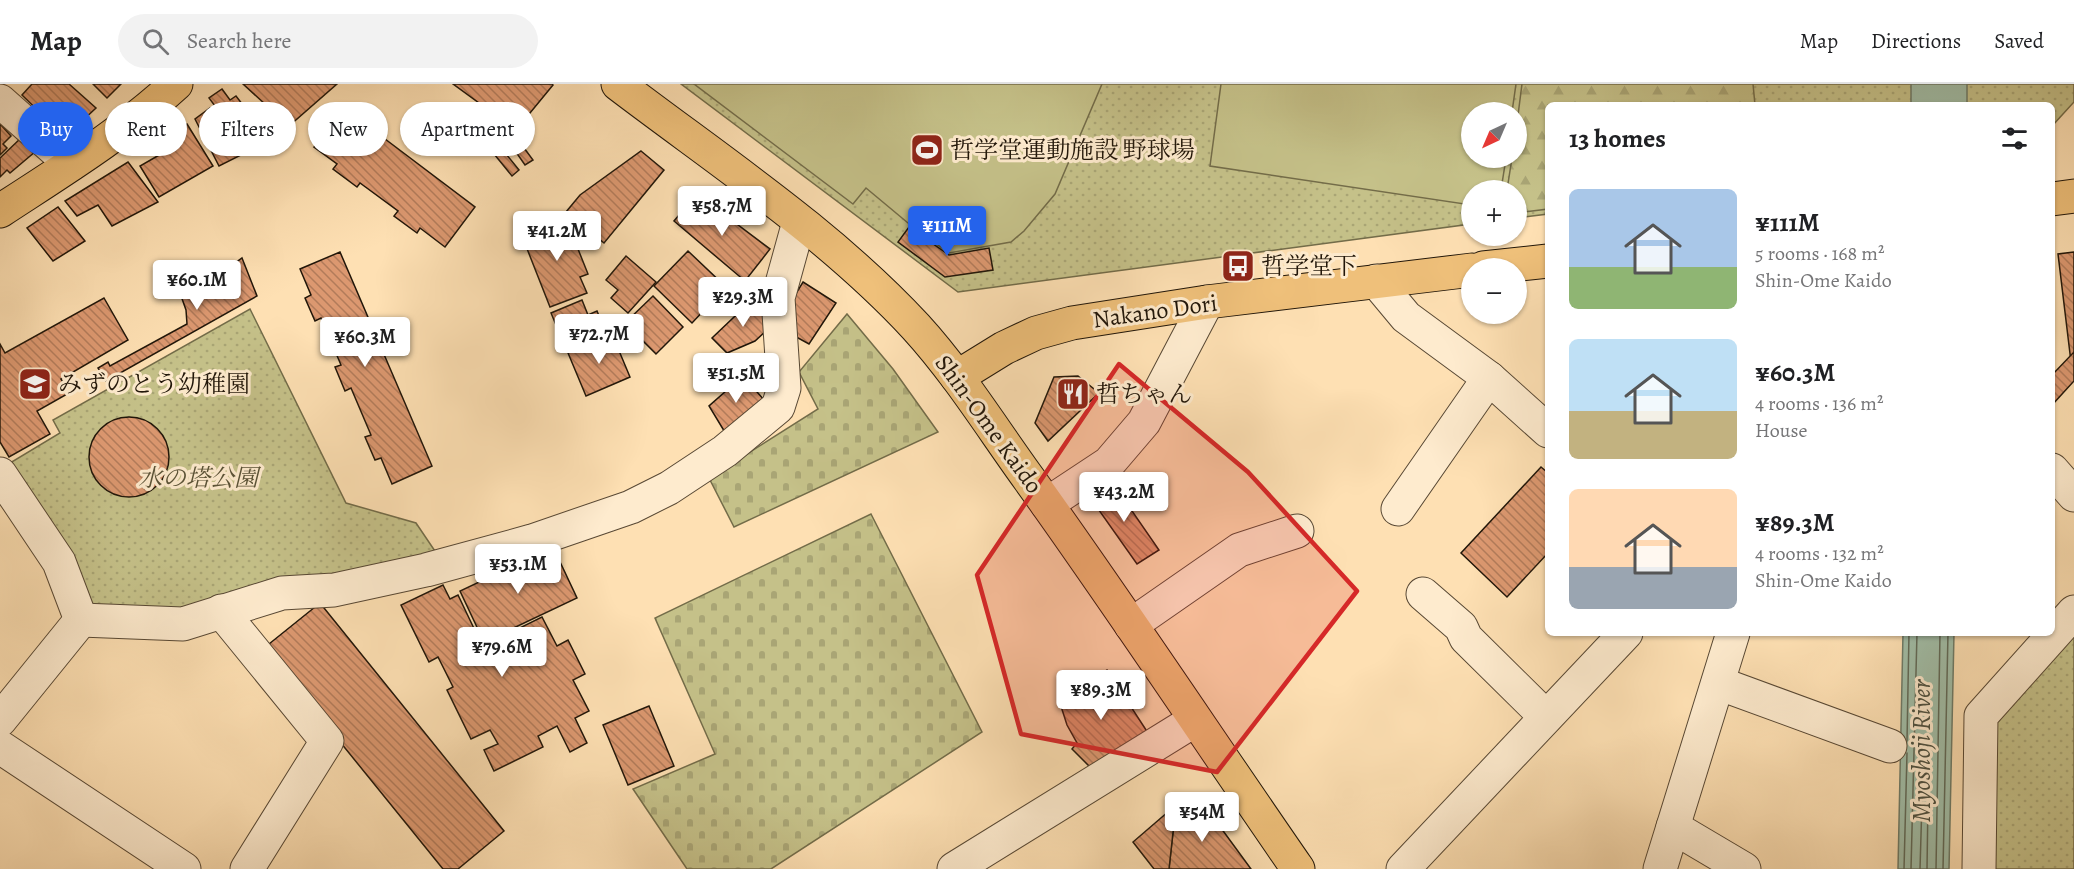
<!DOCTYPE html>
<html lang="en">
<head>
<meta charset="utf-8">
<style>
  :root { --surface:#fff; --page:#f2f2f2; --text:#202124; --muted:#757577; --line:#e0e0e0; --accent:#2563eb }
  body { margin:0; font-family:Alegreya,"Noto Serif JP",serif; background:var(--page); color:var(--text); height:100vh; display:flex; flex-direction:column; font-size:22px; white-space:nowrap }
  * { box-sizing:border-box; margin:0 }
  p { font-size:20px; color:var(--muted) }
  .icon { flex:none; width:33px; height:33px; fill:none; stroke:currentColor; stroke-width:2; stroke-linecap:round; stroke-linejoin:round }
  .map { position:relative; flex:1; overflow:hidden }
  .panel { position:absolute; left:1545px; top:18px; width:510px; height:534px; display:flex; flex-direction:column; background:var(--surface); border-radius:9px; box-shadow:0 2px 4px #0004 }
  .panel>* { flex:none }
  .hud { position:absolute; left:18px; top:18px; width:570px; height:54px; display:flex; gap:12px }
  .needle { width:39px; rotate:224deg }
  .tools { position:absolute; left:1461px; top:18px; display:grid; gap:12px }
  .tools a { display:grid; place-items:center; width:66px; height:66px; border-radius:50%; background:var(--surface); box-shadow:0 2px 4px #0004; font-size:30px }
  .price { position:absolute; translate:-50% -51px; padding:0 14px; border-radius:6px; background:#fff; color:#222; font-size:20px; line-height:39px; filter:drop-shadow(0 2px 3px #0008) }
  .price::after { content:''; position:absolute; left:50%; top:36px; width:18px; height:14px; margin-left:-9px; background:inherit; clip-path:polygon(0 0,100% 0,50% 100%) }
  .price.selected { background:var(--accent); color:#fff }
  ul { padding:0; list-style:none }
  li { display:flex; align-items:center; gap:18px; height:150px; padding:0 24px }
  li span { display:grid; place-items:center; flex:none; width:168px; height:120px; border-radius:9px; color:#555 }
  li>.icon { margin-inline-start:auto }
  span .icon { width:72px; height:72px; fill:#fffc; stroke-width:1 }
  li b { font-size:26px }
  h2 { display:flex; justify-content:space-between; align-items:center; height:72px; padding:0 24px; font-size:26px }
  .tag { padding:0 21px; border-radius:27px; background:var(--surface); box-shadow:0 2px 4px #0004; font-size:21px; line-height:54px }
  .tag.selected { background:var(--accent); color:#fff }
  header { display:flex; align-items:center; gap:36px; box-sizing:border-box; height:84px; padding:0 30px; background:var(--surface); border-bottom:2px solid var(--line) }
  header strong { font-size:28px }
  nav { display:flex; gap:33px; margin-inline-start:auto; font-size:21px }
  .search { width:420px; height:54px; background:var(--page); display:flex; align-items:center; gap:15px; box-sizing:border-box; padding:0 21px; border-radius:33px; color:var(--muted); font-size:22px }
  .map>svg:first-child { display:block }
  .grass { fill:url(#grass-dots); stroke:#736c49; stroke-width:1.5; fill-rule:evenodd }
  .forest { fill:url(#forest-firs); stroke:#736c49; stroke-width:1.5 }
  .cemetery { fill:url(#cemetery-stones); stroke:#736c49; stroke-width:1.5 }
  .pitch { fill:#c5c189; stroke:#736c49; stroke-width:1.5 }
  .water { fill:#a1bea8; stroke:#6e7b68; stroke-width:1.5 }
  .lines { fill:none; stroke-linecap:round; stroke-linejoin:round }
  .shore { stroke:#616a58; stroke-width:1.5 }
  .building { fill:url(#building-back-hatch); stroke:#211609; stroke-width:1.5 }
  .minor-casing { stroke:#584834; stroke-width:35 }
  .major-casing { stroke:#211609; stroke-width:35 }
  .minor { stroke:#feebce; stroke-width:33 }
  .major { stroke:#efc07a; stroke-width:33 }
  .marked { fill:#d62828; fill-opacity:0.2; stroke:#d62828; stroke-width:4.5; stroke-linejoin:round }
  .labels { text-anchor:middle; stroke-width:6; stroke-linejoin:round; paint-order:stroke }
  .poi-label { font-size:24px; fill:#211609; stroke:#feebce; text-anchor:start }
  .street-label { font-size:24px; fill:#211609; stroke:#feebce }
  .park-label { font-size:24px; font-style:italic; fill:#5a5236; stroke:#feebce }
  .water-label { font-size:26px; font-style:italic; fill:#4e5141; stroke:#feebce }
</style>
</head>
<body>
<header>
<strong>Map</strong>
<div class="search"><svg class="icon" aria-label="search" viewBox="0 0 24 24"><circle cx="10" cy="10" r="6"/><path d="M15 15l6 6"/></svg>Search here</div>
<nav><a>Map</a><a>Directions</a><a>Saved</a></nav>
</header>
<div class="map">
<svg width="2074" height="785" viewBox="0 0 2074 785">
  <defs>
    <pattern id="grass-dots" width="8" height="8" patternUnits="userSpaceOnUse" patternTransform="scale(1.5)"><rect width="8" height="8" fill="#c5c189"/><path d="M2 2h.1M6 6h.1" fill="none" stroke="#a9a575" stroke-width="1.8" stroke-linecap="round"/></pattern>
    <pattern id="forest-firs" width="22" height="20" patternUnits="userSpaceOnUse" patternTransform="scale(1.5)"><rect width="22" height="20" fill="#c5c189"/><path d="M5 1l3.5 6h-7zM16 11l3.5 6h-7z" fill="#a9a575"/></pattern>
    <pattern id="cemetery-stones" width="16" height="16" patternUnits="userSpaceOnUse" patternTransform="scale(1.5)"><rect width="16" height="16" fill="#c5c189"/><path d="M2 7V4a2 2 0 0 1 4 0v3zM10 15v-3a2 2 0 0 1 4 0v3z" fill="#a9a575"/></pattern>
    <pattern id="building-back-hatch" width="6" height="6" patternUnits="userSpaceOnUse" patternTransform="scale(1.5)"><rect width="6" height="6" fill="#dc9870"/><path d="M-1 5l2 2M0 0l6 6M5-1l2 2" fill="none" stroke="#b27b5a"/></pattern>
  </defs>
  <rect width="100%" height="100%" fill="#fee0b3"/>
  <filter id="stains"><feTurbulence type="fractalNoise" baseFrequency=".00333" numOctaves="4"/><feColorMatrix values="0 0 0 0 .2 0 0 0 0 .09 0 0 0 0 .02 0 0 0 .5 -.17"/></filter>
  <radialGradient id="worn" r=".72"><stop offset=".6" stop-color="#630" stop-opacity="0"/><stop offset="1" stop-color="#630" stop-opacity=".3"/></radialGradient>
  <!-- grass -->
  <g class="grass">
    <path d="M681 0H2074V18L2052 42V21H1548V130L1517 134 1516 106H1472L1471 140 958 208ZM1472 28H1516V74H1472Z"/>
    <path d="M250 225 346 419 416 439 437 470 172 530 88 526 5 382 60 349 53 336Z"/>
    <path d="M2074 543V785H1986L1988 637Z"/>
  </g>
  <!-- forest -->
  <path class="forest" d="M1522 0H1753L1755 21H1548V125L1517 129 1516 106H1507L1512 74H1516L1517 39Z"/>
  <!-- cemetery -->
  <g class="cemetery">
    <path d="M847 230 893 285 938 348 734 443 709 394 818 325 799 288Z"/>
    <path d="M871 430 982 648 771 785H687L633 705 715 670 655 534Z"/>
  </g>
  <!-- pitch -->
  <g class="pitch">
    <path d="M694 0H1102L1055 110 1024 147 1011 158 949 169 914 144 866 104 853 120Z"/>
    <path d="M1221 0H1516L1512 28H1472V74H1506L1501 106H1472L1471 121 1210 82Z"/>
  </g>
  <!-- water -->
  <g class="water">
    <rect x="1911" y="0" width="56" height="21"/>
    <path d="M1903 549H1954L1949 785H1898Z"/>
  </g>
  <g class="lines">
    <!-- shore -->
    <g class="shore">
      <path d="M1907 657 1909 549"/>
      <path d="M1904 785 1907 669"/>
      <path d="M1911 785 1917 549"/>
      <path d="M1920 785 1922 717 1925 714 1928 717 1927 785"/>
      <path d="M1936 785 1940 549"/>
      <path d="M1943 785 1948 549"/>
    </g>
  </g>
  <!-- building -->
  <g class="building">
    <path d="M32 0H69L96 24 65 53 22 11Z"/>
    <path d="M93 0H121L107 14Z"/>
    <path d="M243 0H337L289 42Z"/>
    <path d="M453 0H552L553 1 516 46Z"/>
    <path d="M222 5 230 16 236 12 266 51 247 65 209 14Z"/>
    <path d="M210 24 226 41 243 70 219 82 195 35Z"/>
    <path d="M344 24 475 123 445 163 420 144 417 149 394 132 398 127 360 99 357 103 333 85 337 80 314 63Z"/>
    <path d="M0 40 11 52 3 60 7 64 0 71Z"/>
    <path d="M187 40 213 82 159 113 140 82 161 70 153 60Z"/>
    <path d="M22 53 36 67 10 89 7 86 0 93V74Z"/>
    <path d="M516 53 533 76 525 81 509 58Z"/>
    <path d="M502 65 519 86 512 92 494 70Z"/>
    <path d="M641 67 664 86 604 159 566 128 580 111Z"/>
    <path d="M128 78 158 118 112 142 98 121 77 132 65 117Z"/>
    <path d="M697 110 770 165 745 197 674 137Z"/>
    <path d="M58 123 85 157 53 177 27 144Z"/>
    <path d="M566 135 588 190 580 193 587 209 550 223 522 152Z"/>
    <path d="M909 143 949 171 989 164 993 186 945 193 898 158Z"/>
    <path d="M688 167 726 203 692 239 654 202Z"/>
    <path d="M340 168 432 382 392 400 381 374 375 376 365 353 371 351 351 304 345 307 335 283 341 281 321 234 315 237 305 214 311 211 300 185Z"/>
    <path d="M2074 168V276L2071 278 2058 170Z"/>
    <path d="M626 172 656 198 628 229 611 214 618 206 606 196Z"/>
    <path d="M242 174 257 212 106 297 98 284 108 278 110 282 187 240 186 226 180 209 197 196 220 190Z"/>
    <path d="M803 198 836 219 809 260 789 249V221Z"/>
    <path d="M653 212 683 243 656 270 625 239Z"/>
    <path d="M104 214 128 256 61 295 69 309 37 327 50 350 9 373 0 358V260L5 269Z"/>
    <path d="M753 215 763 223 766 247 755 257 727 269 712 254Z"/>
    <path d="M582 216 588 231 597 227 606 249 566 265 551 229Z"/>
    <path d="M612 250 630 293 586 312 568 269Z"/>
    <path d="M2074 268V297L2052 321V291Z"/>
    <path d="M743 292 765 317 726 350 709 322Z"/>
    <path d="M1078 292 1099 309 1048 357 1035 339 1054 293Z"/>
    <circle cx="129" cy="373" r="40"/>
    <path d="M1541 383 1548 389V469L1507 513 1461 469Z"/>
    <path d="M1112 398 1159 466 1137 480 1089 412Z"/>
    <path d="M553 463 577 514 484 558 460 507Z"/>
    <path d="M443 501 450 515 458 511 479 555 471 558 475 566 542 533 557 562 568 556 585 590 573 596 589 627 575 634 587 659 570 668 557 642 538 652 543 663 494 687 484 666 498 660 490 646 471 655 447 606 453 603 438 573 429 578 401 521Z"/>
    <path d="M320 519 504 747 458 785H443L264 564Z"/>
    <path d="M1107 586 1150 652 1093 686 1072 665 1077 659 1067 641 1059 616Z"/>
    <path d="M649 622 674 682 628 701 603 641Z"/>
    <path d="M1176 721 1210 729 1251 785H1169Z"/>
    <path d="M1176 721 1169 785H1154L1133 758Z"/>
  </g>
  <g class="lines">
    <defs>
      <g id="minor">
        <path d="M0 17 71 80"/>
        <path d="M1376 197 1406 233 1489 294 1548 347"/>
        <path d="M2052 386 2074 411"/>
        <path d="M0 390 59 478 81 536"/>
        <path d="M1047 420 1109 379 1144 338 1207 218"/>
        <path d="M1398 425 1489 294"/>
        <path d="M1423 510 1461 543 1466 554 1546 633"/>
        <path d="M221 527 327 657 247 785"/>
        <path d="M81 536 183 540 282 509 334 506 426 486 532 457 631 423 669 404 725 367 778 323 784 304 778 214 799 138"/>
        <path d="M1131 541 1239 466 1297 447"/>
        <path d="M1718 599 1890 662"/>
        <path d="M0 636 81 536"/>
        <path d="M0 663 184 785"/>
        <path d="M1673 743 1744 785"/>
        <path d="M954 785 1195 636"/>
        <path d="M1403 785 1626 549"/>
        <path d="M1660 785 1733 549"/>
        <path d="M1979 785 1981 632 2074 528"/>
      </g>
      <g id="major">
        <path d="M618 0C719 77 829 149 916 243 958 289 992 344 1029 395 1121 523 1208 655 1298 785"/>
        <path d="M2052 115 2074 112"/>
        <path d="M0 127C61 87 122 50 176 0"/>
        <path d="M1483 184 1548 177"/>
        <path d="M957 293 1004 264 1036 249 1072 239 1207 218 1472 186"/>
      </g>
    </defs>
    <!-- minor casing -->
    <use href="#minor" class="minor-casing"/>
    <!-- major casing -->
    <use href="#major" class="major-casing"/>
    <!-- minor -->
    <use href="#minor" class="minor"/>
    <!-- major -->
    <use href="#major" class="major"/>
  </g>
  <!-- marked area -->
  <path class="marked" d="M1119 280 1248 388 1357 507 1217 688 1021 650 977 491Z"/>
  <!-- icons -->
  <defs>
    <symbol id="stadium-square" viewBox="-11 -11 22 22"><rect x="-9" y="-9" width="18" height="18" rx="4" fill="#8f2418" stroke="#feebce"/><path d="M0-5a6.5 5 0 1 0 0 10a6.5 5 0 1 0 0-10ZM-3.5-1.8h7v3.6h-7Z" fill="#fff"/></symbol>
    <symbol id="bus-square" viewBox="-11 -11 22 22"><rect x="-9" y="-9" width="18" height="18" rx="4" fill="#8f2418" stroke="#feebce"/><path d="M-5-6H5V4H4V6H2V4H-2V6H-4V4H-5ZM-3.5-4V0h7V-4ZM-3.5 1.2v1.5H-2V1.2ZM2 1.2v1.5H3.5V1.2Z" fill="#fff"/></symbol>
    <symbol id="school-square" viewBox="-11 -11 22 22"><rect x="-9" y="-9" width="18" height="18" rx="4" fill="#8f2418" stroke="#feebce"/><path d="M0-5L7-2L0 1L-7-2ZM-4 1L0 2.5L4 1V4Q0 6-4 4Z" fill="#fff"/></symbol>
    <symbol id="restaurant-square" viewBox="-11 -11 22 22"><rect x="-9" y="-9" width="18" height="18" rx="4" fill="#8f2418" stroke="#feebce"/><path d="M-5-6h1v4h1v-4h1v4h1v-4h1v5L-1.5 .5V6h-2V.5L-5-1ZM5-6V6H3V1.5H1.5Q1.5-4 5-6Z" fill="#fff"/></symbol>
  </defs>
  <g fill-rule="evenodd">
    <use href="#stadium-square" x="908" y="47" width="38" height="38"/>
    <use href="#bus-square" x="1219" y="163" width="38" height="38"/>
    <use href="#school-square" x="16" y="281" width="38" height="38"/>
    <use href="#restaurant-square" x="1054" y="291" width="38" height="38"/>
  </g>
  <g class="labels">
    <!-- poi labels -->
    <g class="poi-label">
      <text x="950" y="74">哲学堂運動施設 野球場</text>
      <text x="1261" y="190">哲学堂下</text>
      <text x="58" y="308">みずのとう幼稚園</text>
      <text x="1096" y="318">哲ちゃん</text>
    </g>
    <!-- street labels -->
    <g class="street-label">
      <text transform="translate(1155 227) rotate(-8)" y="8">Nakano Dori</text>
      <text transform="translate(989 340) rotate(54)" y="8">Shin-Ome Kaido</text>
    </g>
    <!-- park labels -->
    <g class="park-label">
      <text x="198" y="402">水の塔公園</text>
    </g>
    <!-- water labels -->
    <g class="water-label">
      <text transform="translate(1921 667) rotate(-90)" y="9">Myoshoji River</text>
    </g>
  </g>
  <rect width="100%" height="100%" filter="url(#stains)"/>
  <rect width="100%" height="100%" fill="url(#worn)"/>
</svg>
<div class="tools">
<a><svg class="needle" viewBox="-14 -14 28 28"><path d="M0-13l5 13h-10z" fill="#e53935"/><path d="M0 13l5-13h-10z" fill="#757577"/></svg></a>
<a>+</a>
<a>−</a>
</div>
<b class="price" style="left:722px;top:153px">¥58.7M</b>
<b class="price selected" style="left:947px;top:173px">¥111M</b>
<b class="price" style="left:557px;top:178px">¥41.2M</b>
<b class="price" style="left:197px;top:227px">¥60.1M</b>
<b class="price" style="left:743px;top:244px">¥29.3M</b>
<b class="price" style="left:599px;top:281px">¥72.7M</b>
<b class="price" style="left:365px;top:284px">¥60.3M</b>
<b class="price" style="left:736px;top:320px">¥51.5M</b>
<b class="price" style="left:1124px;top:439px">¥43.2M</b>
<b class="price" style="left:518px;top:511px">¥53.1M</b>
<b class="price" style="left:502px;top:594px">¥79.6M</b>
<b class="price" style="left:1101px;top:637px">¥89.3M</b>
<b class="price" style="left:1202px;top:759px">¥54M</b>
<div class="hud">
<a class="tag selected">Buy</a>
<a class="tag">Rent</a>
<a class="tag">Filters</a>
<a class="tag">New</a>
<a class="tag">Apartment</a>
</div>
<section class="panel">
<h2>13 homes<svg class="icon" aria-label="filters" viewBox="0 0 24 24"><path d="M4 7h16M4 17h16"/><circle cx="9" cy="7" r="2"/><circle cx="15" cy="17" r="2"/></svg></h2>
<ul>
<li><span style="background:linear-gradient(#a9c7e8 65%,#8fb573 0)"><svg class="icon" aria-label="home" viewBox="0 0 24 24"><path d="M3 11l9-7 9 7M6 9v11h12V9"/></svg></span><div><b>¥111M</b><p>5 rooms · 168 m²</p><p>Shin-Ome Kaido</p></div></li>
<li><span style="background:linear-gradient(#bfe0f5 60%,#c2b280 0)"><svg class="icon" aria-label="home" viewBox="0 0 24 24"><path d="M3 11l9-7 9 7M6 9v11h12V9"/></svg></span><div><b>¥60.3M</b><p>4 rooms · 136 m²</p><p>House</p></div></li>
<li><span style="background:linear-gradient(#ffd9b3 65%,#9aa5b1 0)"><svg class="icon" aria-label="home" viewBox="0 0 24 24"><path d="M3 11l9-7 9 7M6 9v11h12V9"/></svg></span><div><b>¥89.3M</b><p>4 rooms · 132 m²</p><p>Shin-Ome Kaido</p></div></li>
</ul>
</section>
</div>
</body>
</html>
